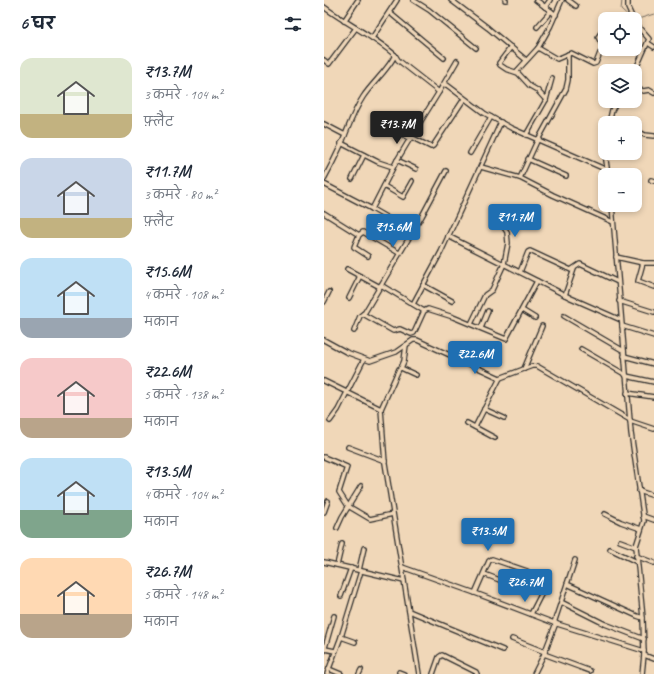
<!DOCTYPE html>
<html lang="hi">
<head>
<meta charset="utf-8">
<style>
  :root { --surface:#fff; --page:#f2f2f3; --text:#1f2937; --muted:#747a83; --accent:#1f6fb2 }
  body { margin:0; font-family:Caveat,"Playpen Sans Deva",sans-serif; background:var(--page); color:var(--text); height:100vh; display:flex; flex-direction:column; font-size:15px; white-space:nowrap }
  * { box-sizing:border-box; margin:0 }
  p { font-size:13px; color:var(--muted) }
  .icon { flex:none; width:22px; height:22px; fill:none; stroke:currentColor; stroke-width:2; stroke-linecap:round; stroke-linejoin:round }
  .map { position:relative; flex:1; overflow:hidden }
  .drawer { display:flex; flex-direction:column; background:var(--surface); width:324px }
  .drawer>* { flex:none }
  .fabs { position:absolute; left:274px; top:12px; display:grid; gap:8px }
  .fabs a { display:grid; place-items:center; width:44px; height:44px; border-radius:8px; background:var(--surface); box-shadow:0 2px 6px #0003; font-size:20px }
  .price { position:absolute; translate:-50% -34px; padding:0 9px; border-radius:4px; background:var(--accent); color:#fff; font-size:13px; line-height:26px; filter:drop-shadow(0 1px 2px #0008) }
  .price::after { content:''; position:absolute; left:50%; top:24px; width:12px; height:9px; margin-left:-6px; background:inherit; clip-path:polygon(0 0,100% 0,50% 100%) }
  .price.selected { background:#222; color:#fff }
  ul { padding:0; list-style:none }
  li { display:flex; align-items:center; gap:12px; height:100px; padding:0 20px }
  li span { display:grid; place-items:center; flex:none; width:112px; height:80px; border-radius:12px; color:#555 }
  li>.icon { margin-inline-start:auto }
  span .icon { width:48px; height:48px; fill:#fffc; stroke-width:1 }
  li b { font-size:17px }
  h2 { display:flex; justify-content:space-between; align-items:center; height:48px; padding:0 20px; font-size:17px }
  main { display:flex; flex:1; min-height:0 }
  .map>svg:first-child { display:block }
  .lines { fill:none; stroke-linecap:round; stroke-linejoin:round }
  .stream { stroke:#746b5f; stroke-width:1 }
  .minor-casing { stroke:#2b2b2b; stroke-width:6 }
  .minor { stroke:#f0d7b8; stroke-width:3.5 }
</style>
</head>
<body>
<main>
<section class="drawer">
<h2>6 घर<svg class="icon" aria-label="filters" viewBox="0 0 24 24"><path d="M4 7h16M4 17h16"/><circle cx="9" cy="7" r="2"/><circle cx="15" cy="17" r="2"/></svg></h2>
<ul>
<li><span style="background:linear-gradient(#dfe7d0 70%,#c2b280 0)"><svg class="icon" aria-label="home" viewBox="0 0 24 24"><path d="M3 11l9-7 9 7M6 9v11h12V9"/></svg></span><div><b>₹13.7M</b><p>3 कमरे · 104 m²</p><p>फ़्लैट</p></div></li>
<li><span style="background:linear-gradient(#c9d6e8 75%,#c2b280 0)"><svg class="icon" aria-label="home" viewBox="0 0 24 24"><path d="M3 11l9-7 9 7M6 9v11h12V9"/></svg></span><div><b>₹11.7M</b><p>3 कमरे · 80 m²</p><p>फ़्लैट</p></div></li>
<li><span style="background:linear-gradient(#bfe0f5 75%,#9aa5b1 0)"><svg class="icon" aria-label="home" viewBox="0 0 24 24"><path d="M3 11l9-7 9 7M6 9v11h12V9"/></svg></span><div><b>₹15.6M</b><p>4 कमरे · 108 m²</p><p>मकान</p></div></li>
<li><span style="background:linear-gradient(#f6c9c9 75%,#b9a48a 0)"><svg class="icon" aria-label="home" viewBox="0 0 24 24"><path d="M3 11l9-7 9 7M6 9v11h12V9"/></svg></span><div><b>₹22.6M</b><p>5 कमरे · 138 m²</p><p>मकान</p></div></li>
<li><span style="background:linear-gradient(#bfe0f5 65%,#7fa58c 0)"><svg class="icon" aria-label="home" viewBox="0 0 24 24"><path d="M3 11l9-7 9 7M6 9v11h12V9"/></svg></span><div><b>₹13.5M</b><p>4 कमरे · 104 m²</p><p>मकान</p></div></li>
<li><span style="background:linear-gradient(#ffd9b3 70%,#b9a48a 0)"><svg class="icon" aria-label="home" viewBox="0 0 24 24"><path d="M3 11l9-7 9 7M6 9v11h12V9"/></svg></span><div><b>₹26.7M</b><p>5 कमरे · 148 m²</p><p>मकान</p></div></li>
</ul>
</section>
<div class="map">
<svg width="330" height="674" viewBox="0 0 330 674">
  <rect width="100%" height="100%" fill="#f0d7b8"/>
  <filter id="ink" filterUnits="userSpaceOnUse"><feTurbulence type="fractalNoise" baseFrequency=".025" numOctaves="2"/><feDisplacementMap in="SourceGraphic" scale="8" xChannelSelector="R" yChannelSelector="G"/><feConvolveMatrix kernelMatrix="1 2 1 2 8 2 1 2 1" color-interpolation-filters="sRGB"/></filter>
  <g filter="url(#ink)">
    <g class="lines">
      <!-- stream -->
      <g class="stream">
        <path d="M298 0 297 10 307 19"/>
        <path d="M311 20 330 14"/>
      </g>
      <defs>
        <g id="minor">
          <path d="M89 0 105 10 152 48"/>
          <path d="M127 0 164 28 202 60"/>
          <path d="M181 0H182"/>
          <path d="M212 0 232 15"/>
          <path d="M244 0 252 6"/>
          <path d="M304 0V8L309 19"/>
          <path d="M0 7C23 24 49 36 71 55 65 69 48 83 39 97 29 112 24 129 17 145 12 156 6 168 0 179"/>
          <path d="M221 7 226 0"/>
          <path d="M66 13 120 58"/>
          <path d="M20 21 34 0"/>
          <path d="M213 27 227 11"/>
          <path d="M48 38 73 0"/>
          <path d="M324 43 330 47"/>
          <path d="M187 47 175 63 176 65 182 69 194 73 206 86 213 90 222 100"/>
          <path d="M214 48 233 59 247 53 269 64 272 63 276 53 281 48"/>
          <path d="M280 49 274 37 281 27"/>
          <path d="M71 55 74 60 115 92 119 85H123L160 113 187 128 283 170"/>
          <path d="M0 60 5 64 32 28"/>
          <path d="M311 71 325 39 311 23"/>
          <path d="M192 72 214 48 226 27 238 0"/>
          <path d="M119 85 133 61"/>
          <path d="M311 88 319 91 325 90 330 93"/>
          <path d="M115 92 87 137 107 147 109 146 140 99"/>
          <path d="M286 118 296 123"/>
          <path d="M285 123 288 110 293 101"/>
          <path d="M0 124 21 135"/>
          <path d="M66 127 86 139"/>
          <path d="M311 130 321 135 330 136"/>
          <path d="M202 135 222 100 228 78"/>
          <path d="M214 140 242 89 244 80V54"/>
          <path d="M17 143 54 162 69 167"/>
          <path d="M146 153 167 117"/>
          <path d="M281 153 284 175"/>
          <path d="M204 159 242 176"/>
          <path d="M73 160 92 169"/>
          <path d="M157 167 196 178 229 195 289 222"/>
          <path d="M196 178 214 139"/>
          <path d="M28 179 40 155"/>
          <path d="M327 180 330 181"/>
          <path d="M0 184 48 209 88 232"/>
          <path d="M60 186 79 197 88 181"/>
          <path d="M288 205 307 433 320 521 312 546 319 618 320 655 318 674"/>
          <path d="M48 209 72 162 87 137"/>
          <path d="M0 213 35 235"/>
          <path d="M124 236 247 298 297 320"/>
          <path d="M44 256 30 247 35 235 39 232 75 253"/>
          <path d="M292 257 319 263H330"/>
          <path d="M319 263 314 281 330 287"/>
          <path d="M23 269 56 287"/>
          <path d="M196 272 204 252 206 251 247 270 256 264 294 282"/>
          <path d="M57 285 100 311"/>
          <path d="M99 285 128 301"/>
          <path d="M241 295 250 269"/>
          <path d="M25 298 36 276"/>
          <path d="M295 301 330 312"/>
          <path d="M0 302 5 292"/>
          <path d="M89 304 117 252 177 122"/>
          <path d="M198 310 211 318"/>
          <path d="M39 314 69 331 76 329 87 334 90 333 100 311 104 309 129 317 182 339 213 281"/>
          <path d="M240 316 300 351"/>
          <path d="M147 324 161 295 168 290 180 264 184 243 183 232 179 226 173 223"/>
          <path d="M298 326 330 336"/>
          <path d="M157 328 164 311"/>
          <path d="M30 331 36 316 41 312 98 216 122 171"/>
          <path d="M0 340 22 352 46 361 72 352 89 340H93L176 378 208 366H213L306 420"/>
          <path d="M257 349 302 375"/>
          <path d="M300 356 330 364"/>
          <path d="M77 368 80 361 82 345"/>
          <path d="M200 369 218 326"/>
          <path d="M92 375 77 368 75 369 57 409 61 463 95 674"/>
          <path d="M302 376 330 382"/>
          <path d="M0 381 57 409"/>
          <path d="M303 393 330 397"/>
          <path d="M160 409 180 418"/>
          <path d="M6 421 14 410 40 359"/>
          <path d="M306 421 330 429"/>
          <path d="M143 423 171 438"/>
          <path d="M151 427 176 378"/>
          <path d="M24 447 61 461"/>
          <path d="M0 457 23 467 15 492 24 506 46 519 69 514"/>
          <path d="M315 491 330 496"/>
          <path d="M0 512 4 501"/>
          <path d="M281 514 297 522 317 529"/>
          <path d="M319 516 330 520"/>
          <path d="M13 528 18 517 37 486"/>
          <path d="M296 541 312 547"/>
          <path d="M286 549 313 562"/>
          <path d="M312 556 330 563"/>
          <path d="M0 562 80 581"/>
          <path d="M13 565 18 544"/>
          <path d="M78 567 151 593 230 623 320 651"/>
          <path d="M35 570 40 548"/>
          <path d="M160 574 186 584"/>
          <path d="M243 584 313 616 319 618"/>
          <path d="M151 593 165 561 168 559 203 571"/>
          <path d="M17 596 27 568"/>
          <path d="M237 602 281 624 320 639"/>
          <path d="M85 611 179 650"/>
          <path d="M207 614 223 583"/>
          <path d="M230 623 251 560"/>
          <path d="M17 637 31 642"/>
          <path d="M188 639 221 652"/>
          <path d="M1 649 11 651"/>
          <path d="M0 651 10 616"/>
          <path d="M220 654 266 671"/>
          <path d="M320 655 330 659"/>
          <path d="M5 669 17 674"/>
          <path d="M75 672 80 674"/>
          <path d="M3 674 17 637 37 571"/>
          <path d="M35 674 37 670"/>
          <path d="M109 674 115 657 118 655 152 672 153 674"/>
          <path d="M210 674 220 654 232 623"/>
        </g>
      </defs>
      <!-- minor casing -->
      <use href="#minor" class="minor-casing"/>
      <!-- minor -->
      <use href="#minor" class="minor"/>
    </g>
  </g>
</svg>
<div class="fabs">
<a><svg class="icon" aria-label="locate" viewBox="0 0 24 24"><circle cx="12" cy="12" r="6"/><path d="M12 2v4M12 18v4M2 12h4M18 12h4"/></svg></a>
<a><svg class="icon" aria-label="layers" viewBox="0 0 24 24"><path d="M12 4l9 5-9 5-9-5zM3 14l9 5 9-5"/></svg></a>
<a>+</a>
<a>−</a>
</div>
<b class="price selected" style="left:73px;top:145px">₹13.7M</b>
<b class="price" style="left:191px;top:238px">₹11.7M</b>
<b class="price" style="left:69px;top:248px">₹15.6M</b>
<b class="price" style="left:151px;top:375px">₹22.6M</b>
<b class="price" style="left:164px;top:552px">₹13.5M</b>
<b class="price" style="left:201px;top:603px">₹26.7M</b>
</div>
</main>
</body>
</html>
